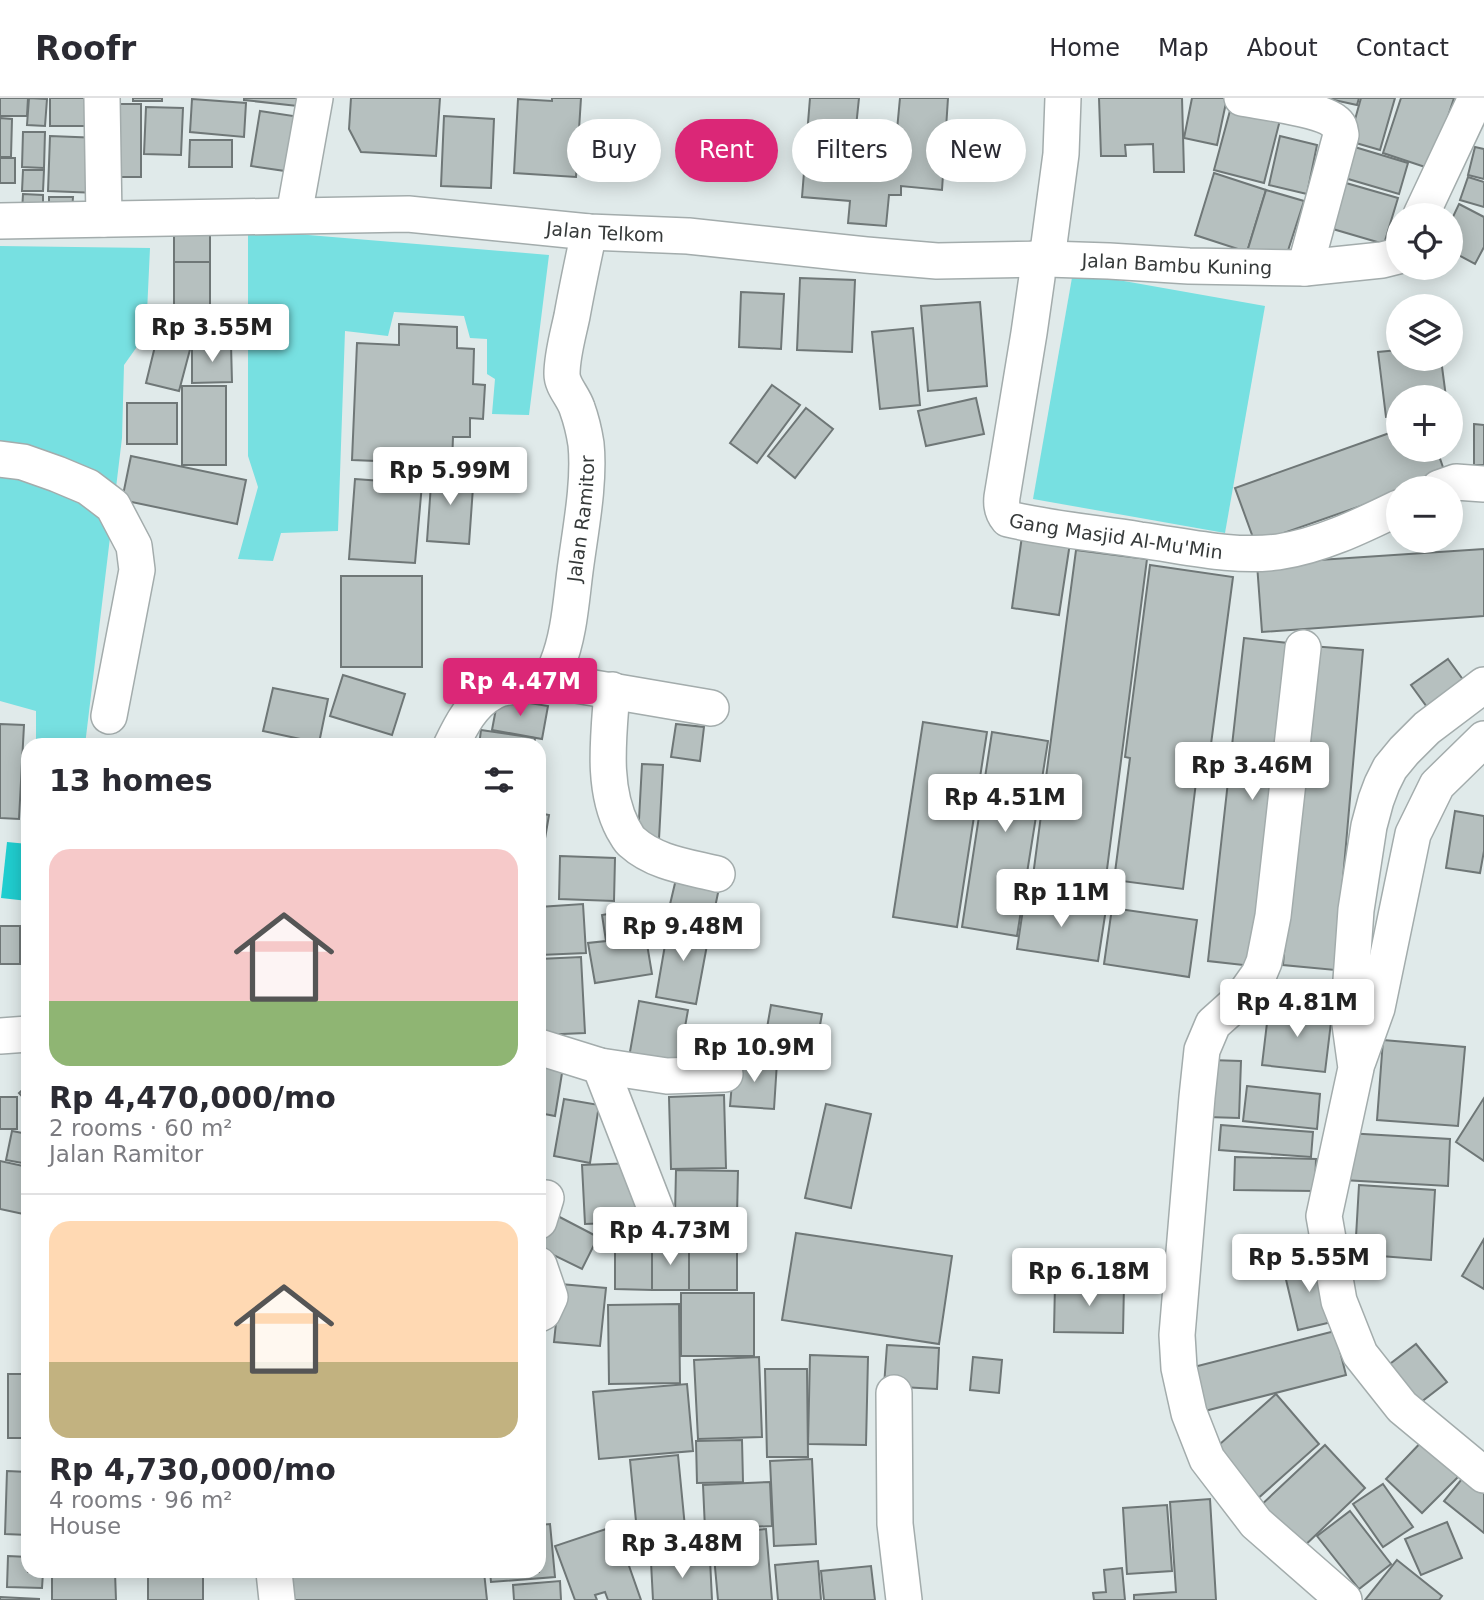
<!DOCTYPE html>
<html lang="en">
<head>
<meta charset="utf-8">
<style>
  :root { --surface:#fff; --page:#f7f7f7; --text:#2b2b33; --muted:#7c7c81; --line:#e1e1e2; --accent:#db2777 }
  body { margin:0; font-family:"DejaVu Sans",sans-serif; background:var(--page); color:var(--text); height:100vh; display:flex; flex-direction:column; font-size:26px; white-space:nowrap }
  * { box-sizing:border-box; margin:0 }
  p { font-size:23px; color:var(--muted) }
  .icon { flex:none; width:38px; height:38px; fill:none; stroke:currentColor; stroke-width:2; stroke-linecap:round; stroke-linejoin:round }
  .map { position:relative; flex:1; overflow:hidden }
  .drawer { position:absolute; left:21px; top:640px; width:525px; height:840px; display:flex; flex-direction:column; background:var(--surface); border-radius:21px; box-shadow:0 4px 18px #0003 }
  .drawer>* { flex:none }
  .top-card { position:absolute; left:567px; top:21px; width:665px; height:63px; display:flex; gap:14px }
  .tools { position:absolute; left:1386px; top:105px; display:grid; gap:14px }
  .tools a { display:grid; place-items:center; width:77px; height:77px; border-radius:50%; background:var(--surface); box-shadow:0 4px 18px #0003; font-size:35px }
  .price { position:absolute; translate:-50% -60px; padding:0 16px; border-radius:7px; background:#fff; color:#222; font-size:23px; line-height:46px; filter:drop-shadow(0 2px 4px #0008) }
  .price::after { content:''; position:absolute; left:50%; top:42px; width:21px; height:16px; margin-left:-10px; background:inherit; clip-path:polygon(0 0,100% 0,50% 100%) }
  .price.on { background:var(--accent); color:#fff }
  ul { padding:0; list-style:none }
  li { display:grid; align-content:center; gap:14px; height:371px; padding:0 28px }
  li+li { border-top:2px solid var(--line) }
  li span { display:grid; place-items:center; height:217px; border-radius:21px; color:#555 }
  li>.icon { margin-inline-start:auto }
  span .icon { width:126px; height:126px; fill:#fffc; stroke-width:1 }
  li b { font-size:30px }
  h2 { display:flex; justify-content:space-between; align-items:center; height:84px; padding:0 28px; font-size:30px }
  .tag { padding:0 24px; border-radius:32px; background:var(--surface); box-shadow:0 4px 18px #0003; font-size:24px; line-height:63px }
  .tag.on { background:var(--accent); color:#fff }
  header { display:flex; align-items:center; gap:42px; box-sizing:border-box; height:98px; padding:0 35px; background:var(--surface); border-bottom:2px solid var(--line) }
  header strong { font-size:33px }
  nav { display:flex; gap:38px; margin-inline-start:auto; font-size:24px }
  .map>svg:first-child { display:block }
  .green { fill:#77e0e1 }
  .water { fill:#20ced0 }
  .building { fill:#b6c0bf; stroke:#6f7777; stroke-width:2 }
  .lines { fill:none; stroke-linecap:round; stroke-linejoin:round }
  .minor-casing { stroke:#a3acac; stroke-width:38 }
  .minor { stroke:#fff; stroke-width:35 }
  .labels { text-anchor:middle; stroke-width:6; stroke-linejoin:round; paint-order:stroke }
  .street-label { font-size:19px; fill:#363a3a; stroke:#e0eaea }
</style>
</head>
<body>
<header>
<strong>Roofr</strong>
<nav><a>Home</a><a>Map</a><a>About</a><a>Contact</a></nav>
</header>
<div class="map">
<svg width="1484" height="1502" viewBox="0 0 1484 1502">
  <rect width="100%" height="100%" fill="#e0eaea"/>
  <!-- green -->
  <g class="green">
    <path d="M248 132 549 157 529 317 492 316 495 281 487 276V241L470 240 464 218 394 214 388 238 345 233 338 433 281 435 273 463 238 461 258 389 248 358Z"/>
    <path d="M0 148 150 150 146 236 124 267 122 340 85 647H36V613L0 603Z"/>
    <path d="M1073 174 1265 208 1225 435 1033 401Z"/>
  </g>
  <!-- water -->
  <path class="water" d="M7 744 28 746V803L1 800Z"/>
  <!-- building -->
  <g class="building">
    <path d="M0 0H28L27 18H0Z"/>
    <path d="M29 0 47 1 45 28 27 27Z"/>
    <rect x="50" y="0" width="46" height="28"/>
    <rect x="133" y="0" width="29" height="3"/>
    <path d="M244 0H307L306 9 244 2Z"/>
    <path d="M351 0H440L436 58 361 54 349 31Z"/>
    <path d="M552 0H581L576 79 514 75 518 1 552 3Z"/>
    <path d="M810 0H859L856 29 897 32 900 0H948L942 92 901 88V97H889L886 128 848 125 850 103 802 99Z"/>
    <path d="M1099 0H1182L1184 74H1154L1153 46 1125 47 1126 58H1101Z"/>
    <path d="M1192 0H1227L1217 47 1184 40Z"/>
    <path d="M1325 0H1359L1357 7Z"/>
    <path d="M1361 0H1395L1380 52 1349 43Z"/>
    <path d="M1401 0H1454L1431 71 1383 55Z"/>
    <path d="M192 1 246 5 244 39 190 34Z"/>
    <rect x="110" y="6" width="31" height="73"/>
    <path d="M146 9 183 10 181 57 144 56Z"/>
    <path d="M1231 9 1280 22 1264 85 1214 72Z"/>
    <path d="M260 13 300 19 292 74 251 68Z"/>
    <path d="M444 18 494 21 491 90 441 88Z"/>
    <path d="M0 20 12 21 11 59H0Z"/>
    <path d="M23 34H45L44 70 22 69Z"/>
    <path d="M50 38 100 40 98 95 48 93Z"/>
    <path d="M1280 38 1317 47 1307 96 1269 87Z"/>
    <path d="M190 42H232V69H189Z"/>
    <path d="M1348 47 1408 65 1399 96 1338 78Z"/>
    <path d="M1475 49 1484 51V81L1468 77Z"/>
    <rect x="0" y="60" width="15" height="25"/>
    <path d="M23 72H44L43 93H22Z"/>
    <path d="M1214 75 1266 92 1247 154 1195 137Z"/>
    <path d="M1468 79 1484 84V109L1460 102Z"/>
    <path d="M1339 83 1398 100 1384 146 1326 129Z"/>
    <path d="M1266 92 1304 103 1284 165 1247 154Z"/>
    <path d="M23 96 43 97V114H22Z"/>
    <path d="M49 99H73L72 113H49Z"/>
    <path d="M1459 106 1484 119V149L1475 166 1451 153V123Z"/>
    <rect x="174" y="132" width="36" height="32"/>
    <rect x="174" y="164" width="36" height="53"/>
    <path d="M800 180 855 182 852 254 797 252Z"/>
    <path d="M741 194 784 196 781 251 739 249Z"/>
    <path d="M980 204 987 288 928 293 921 208Z"/>
    <path d="M399 226 457 229V250L474 251 473 286 485 287 483 321 470 320V339H453L452 366 352 362 357 245 399 247Z"/>
    <path d="M913 230 920 307 880 311 872 234Z"/>
    <path d="M158 236 192 244 179 293 146 285Z"/>
    <path d="M231 246 232 284 192 285V247Z"/>
    <path d="M1398 252V261H1441L1446 299H1398V318L1386 319 1378 254Z"/>
    <path d="M772 287 800 307 757 365 730 345Z"/>
    <rect x="182" y="288" width="44" height="79"/>
    <path d="M976 300 984 336 926 348 918 313Z"/>
    <rect x="127" y="305" width="50" height="41"/>
    <path d="M806 310 833 331 795 380 768 358Z"/>
    <path d="M1474 326 1484 327V367H1474Z"/>
    <path d="M1398 332V352H1437L1446 378 1412 390H1398V395L1255 445 1235 390Z"/>
    <path d="M131 358 246 382 237 426 122 402Z"/>
    <path d="M432 372 474 375 469 446 427 443Z"/>
    <path d="M355 381 422 386 415 465 349 461Z"/>
    <path d="M1022 438 1070 445 1059 517 1012 510Z"/>
    <path d="M1484 451V518L1262 534 1257 466Z"/>
    <path d="M1076 452 1147 461 1105 787 1033 778Z"/>
    <path d="M1150 467 1233 479 1208 669 1198 668 1183 791 1114 782 1130 660 1125 659Z"/>
    <rect x="341" y="478" width="81" height="91"/>
    <path d="M1244 540 1297 546 1261 869 1208 863Z"/>
    <path d="M1310 548 1363 552 1335 872 1283 867Z"/>
    <path d="M1448 561 1464 583 1427 609 1411 587Z"/>
    <path d="M343 577 405 596 392 637 330 618Z"/>
    <path d="M273 590 328 601 319 645 263 633Z"/>
    <path d="M498 600 548 608 542 641 492 632Z"/>
    <path d="M923 624 987 634 957 829 893 819Z"/>
    <path d="M0 626 24 627 19 721 0 720Z"/>
    <path d="M676 626 704 629 700 663 671 659Z"/>
    <path d="M481 632 535 640 534 648H479Z"/>
    <path d="M992 634 1048 643 1017 838 962 829Z"/>
    <path d="M642 666 663 667 659 741 638 740Z"/>
    <path d="M1455 713 1484 718V753L1480 775 1446 770Z"/>
    <path d="M539 715 549 717 540 770H539Z"/>
    <path d="M560 758 615 760 614 803 559 801Z"/>
    <path d="M676 781 719 790 711 829 667 819Z"/>
    <path d="M1025 798 1106 811 1098 863 1017 851Z"/>
    <path d="M583 806 586 855 540 857 539 809Z"/>
    <path d="M641 810 652 876 595 885 588 845 606 843 602 817Z"/>
    <path d="M1112 810 1197 822 1189 879 1104 866Z"/>
    <path d="M669 824 710 831 696 906 656 899Z"/>
    <rect x="0" y="828" width="20" height="38"/>
    <path d="M581 859 585 935 539 937V861Z"/>
    <path d="M639 903 688 912 677 974 628 965Z"/>
    <path d="M771 907 822 916 815 955 764 947Z"/>
    <path d="M1269 908 1332 916 1325 974 1262 967Z"/>
    <path d="M1383 942 1465 949 1458 1028 1377 1022Z"/>
    <path d="M539 959 564 963 555 1018 539 1015Z"/>
    <path d="M734 961 777 964 774 1011 730 1008Z"/>
    <path d="M1209 962 1241 963 1239 1020 1207 1019Z"/>
    <path d="M28 987V1005L19 995Z"/>
    <path d="M1247 988 1320 996 1317 1031 1243 1023Z"/>
    <path d="M724 997 726 1070 671 1071 669 999Z"/>
    <rect x="0" y="999" width="17" height="32"/>
    <path d="M1484 1000V1063L1456 1044Z"/>
    <path d="M564 1001 599 1007 590 1065 554 1058Z"/>
    <path d="M826 1006 871 1016 851 1110 805 1100Z"/>
    <path d="M1221 1027 1313 1034 1311 1059 1219 1052Z"/>
    <path d="M12 1033 28 1036V1066L6 1062Z"/>
    <path d="M1346 1035 1450 1041 1448 1088 1343 1082Z"/>
    <path d="M1235 1059 1316 1061 1315 1093 1234 1092Z"/>
    <path d="M0 1063 28 1069V1117L0 1111Z"/>
    <path d="M636 1065 638 1124 585 1126 582 1067Z"/>
    <path d="M676 1072 738 1073 737 1118 675 1117Z"/>
    <path d="M1359 1087 1435 1092 1431 1162 1355 1156Z"/>
    <path d="M550 1114 598 1139 582 1171 539 1150V1136Z"/>
    <path d="M796 1135 952 1158 939 1246 782 1222Z"/>
    <path d="M1484 1141V1191L1462 1178Z"/>
    <path d="M615 1145H652V1192L615 1191Z"/>
    <path d="M652 1145 689 1146V1192H652Z"/>
    <rect x="689" y="1146" width="48" height="46"/>
    <path d="M1320 1160 1336 1223 1298 1232 1283 1169Z"/>
    <path d="M1055 1185 1124 1186 1123 1235 1054 1234Z"/>
    <path d="M560 1186 606 1190 600 1248 554 1244Z"/>
    <rect x="681" y="1195" width="73" height="63"/>
    <path d="M679 1206 680 1285 609 1286 608 1207Z"/>
    <path d="M1335 1233 1346 1277 1197 1315 1186 1271Z"/>
    <path d="M1416 1246 1447 1284 1412 1311 1382 1272Z"/>
    <path d="M887 1247 939 1250 937 1291 884 1288Z"/>
    <path d="M810 1257 868 1259 866 1347 808 1346Z"/>
    <path d="M759 1259 762 1339 698 1341 694 1262Z"/>
    <path d="M973 1259 1002 1262 999 1295 970 1292Z"/>
    <path d="M765 1271H807L808 1359H767Z"/>
    <rect x="8" y="1276" width="20" height="64"/>
    <path d="M687 1286 693 1353 599 1361 593 1294Z"/>
    <path d="M1276 1296 1319 1346 1255 1403 1211 1354Z"/>
    <path d="M1428 1337 1465 1372 1422 1415 1386 1381Z"/>
    <path d="M742 1342 743 1384 697 1385 696 1343Z"/>
    <path d="M1325 1347 1365 1390 1299 1453 1258 1410Z"/>
    <path d="M678 1357 687 1450 639 1454 630 1362Z"/>
    <path d="M812 1361 816 1446 774 1448 770 1363Z"/>
    <path d="M1470 1371 1484 1382V1435L1444 1403Z"/>
    <path d="M7 1373 28 1374V1437L5 1436Z"/>
    <path d="M770 1384 772 1428 705 1431 703 1387Z"/>
    <path d="M1383 1386 1413 1429 1383 1449 1353 1406Z"/>
    <path d="M1210 1401 1216 1502H1134V1497L1176 1494 1170 1404Z"/>
    <path d="M1167 1407 1172 1473 1127 1476 1123 1410Z"/>
    <path d="M1350 1413 1391 1466 1359 1491 1317 1438Z"/>
    <path d="M1447 1424 1462 1460 1421 1477 1405 1441Z"/>
    <path d="M550 1426 555 1479 491 1484 490 1474H539V1427Z"/>
    <path d="M615 1428 641 1502H608L605 1494 595 1497 597 1502H575L555 1448Z"/>
    <path d="M766 1431 772 1502H718L712 1436Z"/>
    <path d="M8 1458 28 1459V1474H43L42 1490 7 1489Z"/>
    <path d="M710 1461 712 1502H653L651 1464Z"/>
    <path d="M1397 1462 1442 1498 1439 1502H1365Z"/>
    <path d="M818 1463 821 1502H778L775 1467Z"/>
    <path d="M871 1468 875 1502H824L821 1473Z"/>
    <path d="M1122 1470 1125 1502H1094L1093 1495 1106 1494 1104 1472Z"/>
    <path d="M52 1474H115L116 1502H52Z"/>
    <rect x="148" y="1474" width="55" height="28"/>
    <path d="M278 1474H484L487 1502H281Z"/>
    <path d="M560 1483 561 1502H514L513 1487Z"/>
    <path d="M0 1499 39 1501V1502H0Z"/>
  </g>
  <g class="lines">
    <defs>
      <g id="minor">
        <path d="M102 0 104 121"/>
        <path d="M1242 0C1263 4 1319 11 1334 23 1340 27 1340 31 1341 37L1305 170"/>
        <path d="M294 117 315 0"/>
        <path d="M1421 117 1476 0"/>
        <path id="s1" d="M0 123 408 116 589 134 688 138 866 157 937 163 1047 161 1061 56 1063 0"/>
        <path id="s2" d="M1034 161 1037 179 1029 235 1002 399C1001 408 1002 414 1008 421 1051 431 1096 435 1140 442 1185 448 1233 460 1278 454 1320 448 1361 428 1398 410"/>
        <path id="s3" d="M1047 161 1109 163 1189 168 1305 170 1382 162 1398 158"/>
        <path d="M0 361 23 364 57 376 88 389 113 408 134 448 137 472 109 618"/>
        <path d="M1439 390 1456 384 1484 386"/>
        <path d="M1303 550 1273 818 1264 864 1259 876 1242 900 1213 926 1202 952 1197 999 1177 1237 1179 1270 1189 1315 1207 1361 1256 1425 1344 1502"/>
        <path d="M547 582 711 610"/>
        <path d="M1484 587 1427 630 1404 653 1390 670 1382 686 1376 702 1369 728 1356 812 1351 882 1349 919 1356 970 1324 1118 1339 1203 1360 1256 1402 1309 1484 1377"/>
        <path d="M612 592C609 637 601 689 623 731 626 735 628 741 632 744 655 765 689 769 717 776"/>
        <path id="s4" d="M451 648C461 627 472 605 493 594 515 581 545 598 557 567 569 538 571 504 575 473 580 434 590 385 586 346 584 333 581 321 577 310 573 298 562 288 562 276 562 257 568 237 572 218 577 190 583 162 589 134"/>
        <path d="M0 938 28 936"/>
        <path d="M539 949 600 968 667 978 725 976"/>
        <path d="M1358 963 1377 910 1413 736 1437 687 1484 641"/>
        <path d="M600 968 661 1125"/>
        <path d="M539 1123 546 1100"/>
        <path d="M539 1167 550 1199 543 1214 539 1216"/>
        <path d="M894 1295 895 1426 904 1502"/>
        <path d="M274 1474 277 1502"/>
      </g>
    </defs>
    <!-- minor casing -->
    <use href="#minor" class="minor-casing"/>
    <!-- minor -->
    <use href="#minor" class="minor"/>
  </g>
  <g class="labels">
    <!-- street labels -->
    <g class="street-label">
      <text dy="7" stroke="none"><textPath href="#s1" startOffset="606">Jalan Telkom</textPath></text>
      <text dy="7" stroke="none"><textPath href="#s3" startOffset="130">Jalan Bambu Kuning</textPath></text>
      <text dy="7" stroke="none"><textPath href="#s4" startOffset="292">Jalan Ramitor</textPath></text>
      <text dy="7" stroke="none"><textPath href="#s2" startOffset="374">Gang Masjid Al-Mu'Min</textPath></text>
    </g>
  </g>
</svg>
<div class="tools">
<a><svg class="icon" aria-label="locate" viewBox="0 0 24 24"><circle cx="12" cy="12" r="6"/><path d="M12 2v4M12 18v4M2 12h4M18 12h4"/></svg></a>
<a><svg class="icon" aria-label="layers" viewBox="0 0 24 24"><path d="M12 4l9 5-9 5-9-5zM3 14l9 5 9-5"/></svg></a>
<a>+</a>
<a>−</a>
</div>
<b class="price" style="left:212px;top:266px">Rp 3.55M</b>
<b class="price" style="left:450px;top:409px">Rp 5.99M</b>
<b class="price on" style="left:520px;top:620px">Rp 4.47M</b>
<b class="price" style="left:1252px;top:704px">Rp 3.46M</b>
<b class="price" style="left:1005px;top:736px">Rp 4.51M</b>
<b class="price" style="left:1061px;top:831px">Rp 11M</b>
<b class="price" style="left:683px;top:865px">Rp 9.48M</b>
<b class="price" style="left:1297px;top:941px">Rp 4.81M</b>
<b class="price" style="left:754px;top:986px">Rp 10.9M</b>
<b class="price" style="left:670px;top:1169px">Rp 4.73M</b>
<b class="price" style="left:1309px;top:1196px">Rp 5.55M</b>
<b class="price" style="left:1089px;top:1210px">Rp 6.18M</b>
<b class="price" style="left:682px;top:1482px">Rp 3.48M</b>
<div class="top-card">
<a class="tag">Buy</a>
<a class="tag on">Rent</a>
<a class="tag">Filters</a>
<a class="tag">New</a>
</div>
<section class="drawer">
<h2>13 homes<svg class="icon" aria-label="filters" viewBox="0 0 24 24"><path d="M4 7h16M4 17h16"/><circle cx="9" cy="7" r="2"/><circle cx="15" cy="17" r="2"/></svg></h2>
<ul>
<li><span style="background:linear-gradient(#f6c9c9 70%,#8fb573 0)"><svg class="icon" aria-label="home" viewBox="0 0 24 24"><path d="M3 11l9-7 9 7M6 9v11h12V9"/></svg></span><div><b>Rp 4,470,000/mo</b><p>2 rooms · 60 m²</p><p>Jalan Ramitor</p></div></li>
<li><span style="background:linear-gradient(#ffd9b3 65%,#c2b280 0)"><svg class="icon" aria-label="home" viewBox="0 0 24 24"><path d="M3 11l9-7 9 7M6 9v11h12V9"/></svg></span><div><b>Rp 4,730,000/mo</b><p>4 rooms · 96 m²</p><p>House</p></div></li>
</ul>
</section>
</div>
</body>
</html>
